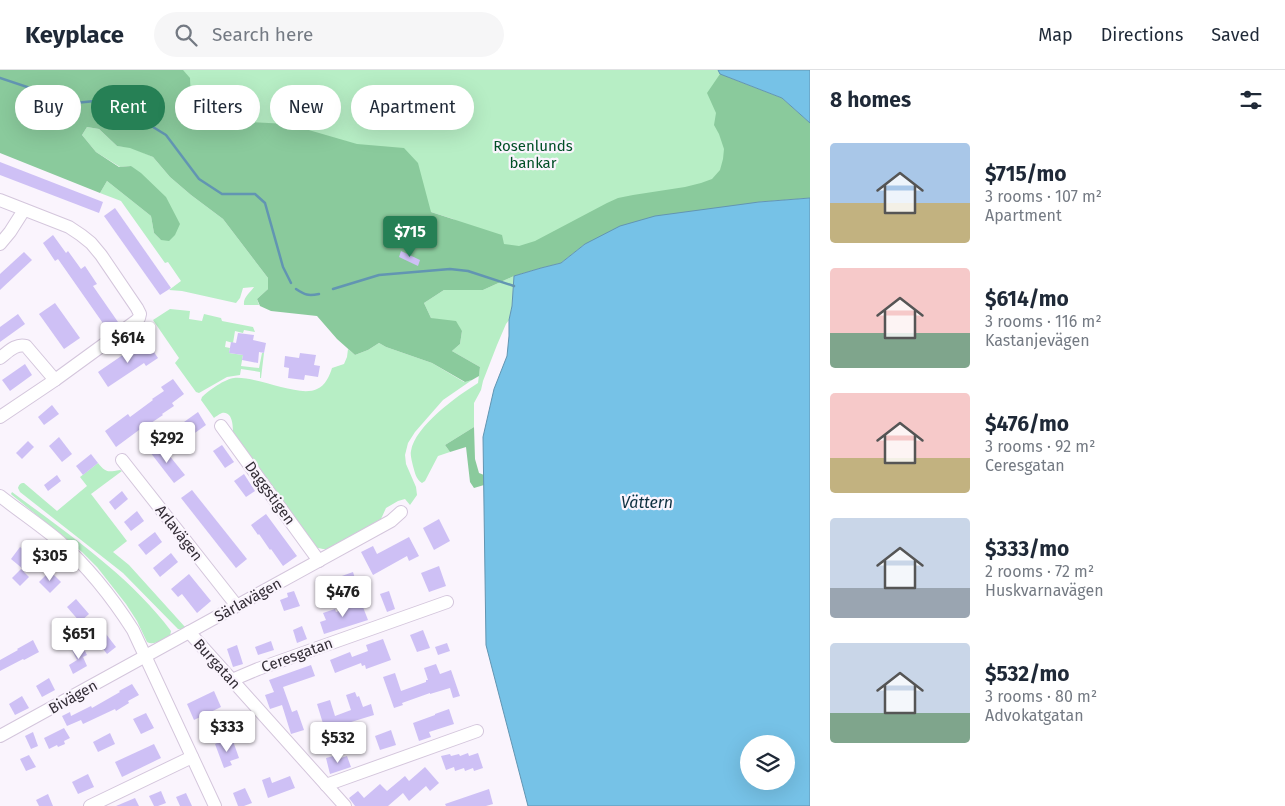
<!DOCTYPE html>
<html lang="en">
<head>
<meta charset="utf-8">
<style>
  :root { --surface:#fff; --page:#f6f6f7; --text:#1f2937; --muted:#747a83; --line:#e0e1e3; --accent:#268055 }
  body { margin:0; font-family:"Fira Sans",sans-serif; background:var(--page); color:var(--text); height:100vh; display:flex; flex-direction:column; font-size:19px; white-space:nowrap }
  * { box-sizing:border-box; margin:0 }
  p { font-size:16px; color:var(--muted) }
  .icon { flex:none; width:28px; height:28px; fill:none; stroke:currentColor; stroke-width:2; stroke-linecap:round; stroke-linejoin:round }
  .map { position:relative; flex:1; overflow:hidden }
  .drawer { display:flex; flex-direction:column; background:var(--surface); width:475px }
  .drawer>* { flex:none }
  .banner { position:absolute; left:15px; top:15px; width:475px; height:45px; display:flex; gap:10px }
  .fabs { position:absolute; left:740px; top:665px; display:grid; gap:10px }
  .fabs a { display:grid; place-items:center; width:55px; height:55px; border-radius:50%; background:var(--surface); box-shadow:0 5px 20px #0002; font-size:25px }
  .price { position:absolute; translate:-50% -42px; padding:0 11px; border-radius:5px; background:#fff; color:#222; font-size:16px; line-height:32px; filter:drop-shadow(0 1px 2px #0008) }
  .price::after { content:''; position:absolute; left:50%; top:30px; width:15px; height:11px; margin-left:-8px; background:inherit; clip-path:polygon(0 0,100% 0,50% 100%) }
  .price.on { background:var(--accent); color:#fff }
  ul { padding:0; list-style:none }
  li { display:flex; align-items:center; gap:15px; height:125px; padding:0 20px }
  li span { display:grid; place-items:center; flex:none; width:140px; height:100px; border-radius:5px; color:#555 }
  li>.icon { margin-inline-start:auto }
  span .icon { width:60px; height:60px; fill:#fffc; stroke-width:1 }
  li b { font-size:21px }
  h2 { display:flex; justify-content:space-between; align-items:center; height:60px; padding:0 20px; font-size:21px }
  .chip { padding:0 18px; border-radius:22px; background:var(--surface); box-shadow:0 5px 20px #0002; font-size:18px; line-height:45px }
  .chip.on { background:var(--accent); color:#fff }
  header { display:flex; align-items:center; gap:30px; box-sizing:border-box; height:70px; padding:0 25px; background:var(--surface); border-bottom:1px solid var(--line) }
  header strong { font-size:24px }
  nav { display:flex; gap:28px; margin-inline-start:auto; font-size:18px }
  .search { width:350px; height:45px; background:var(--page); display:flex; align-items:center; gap:12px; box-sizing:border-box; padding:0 18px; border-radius:28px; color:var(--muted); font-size:19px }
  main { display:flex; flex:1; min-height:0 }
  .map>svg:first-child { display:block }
  .green { fill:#b7eec5 }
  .forest { fill:#8aca9c }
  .water { fill:#76c2e7; stroke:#6295b2; fill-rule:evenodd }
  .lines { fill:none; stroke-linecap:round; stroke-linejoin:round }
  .stream { stroke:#6295b2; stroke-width:2.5 }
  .building { fill:#cec0f5 }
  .minor-casing { stroke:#d4c6dc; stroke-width:14 }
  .minor { stroke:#fff; stroke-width:12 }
  .labels { text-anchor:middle; stroke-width:4.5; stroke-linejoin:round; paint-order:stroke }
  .park-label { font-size:15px; fill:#004f26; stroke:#faf4fd }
  .street-label { font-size:15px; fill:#332d36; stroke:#faf4fd }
  .water-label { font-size:16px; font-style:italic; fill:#0c2f3f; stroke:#faf4fd }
</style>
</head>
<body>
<header>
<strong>Keyplace</strong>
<div class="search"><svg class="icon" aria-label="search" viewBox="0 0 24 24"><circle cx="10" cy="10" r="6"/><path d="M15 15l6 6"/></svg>Search here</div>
<nav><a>Map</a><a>Directions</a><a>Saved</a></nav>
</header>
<main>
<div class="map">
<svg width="810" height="736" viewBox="0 0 810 736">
  <rect width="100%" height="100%" fill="#faf4fd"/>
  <!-- green -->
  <g class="green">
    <path d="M147 0H718L810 59 668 136 534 195 453 149 431 142 234 51 226 50 206 43 191 29Z"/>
    <path d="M87 57 99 59 117 76 130 77 153 87 170 107 191 125 223 149 268 208V219L257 229 259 235H244C243 227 250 223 254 217L243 218 240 228 236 233 182 221 169 220 181 211 168 192 165 193 121 131 100 123 107 111 151 146 154 163 161 170 131 96 120 97 96 82 82 65Z"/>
    <path d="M514 206 512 236 509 250 506 254 497 275 483 311 481 320 474 333V357L445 375 450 382 438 386 425 411 422 413C416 409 415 403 413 396 412 391 410 385 411 381 415 356 457 326 478 313L480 297 452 281 460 274 462 261 431 248 424 233 444 220H483Z"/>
    <path d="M170 239 190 241 189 249 202 251 204 244 221 248 222 251 253 257 255 262 244 260 243 263 235 261 233 273 226 271 225 277 230 278 229 283 243 285 241 296 259 298 262 283H264L261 308H260V302L241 299 240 305 227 307 199 323 196 322 175 293 179 288 153 250Z"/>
    <path d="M379 273 386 277 432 293 464 312 472 310 443 330 415 362 408 373 405 385 406 394 416 417 417 425 410 435 405 429 398 431 386 438 381 449 330 479H323L314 477 233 364C233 357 233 341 222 343 221 343 215 347 214 348L201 330 202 327C209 320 225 309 234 308 257 306 299 328 317 319 325 316 330 305 332 298L344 294 347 287 348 279 355 285 368 280Z"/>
    <path d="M98 393C106 403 108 402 120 400L122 401 91 424 127 471 113 482 129 495 185 557 182 559H178L123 503 20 422 18 418C19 415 20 413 24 413L57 441 87 416 80 407Z"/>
    <path d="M12 422C67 463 130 506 171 561L170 566C163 569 154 576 147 572L137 551 126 534 97 497 82 482 12 425 11 424Z"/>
  </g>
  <!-- forest -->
  <g class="forest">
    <path d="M0 0H183L190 8 191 29 206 43 226 50 247 52 288 54 357 74 404 78 418 93 431 142 502 165 504 174 519 176 535 171 607 133 618 128 633 125 685 117 701 113 712 109 720 100 723 89 724 79 719 64 714 55 716 43 707 23 720 4 782 28 810 53V128L759 132 585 174 561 193 541 198 514 206 483 220H444L424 233 431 248 456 251 462 261 460 274 452 281 480 297 479 306 472 310 465 312 432 293 386 277 379 273 368 280 355 285 337 269 317 246 271 241 260 236 257 229 268 219V208L223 149 191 125 170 107 153 87 130 78 117 76 99 59 87 57 82 65 96 82 119 97 131 96 141 103 166 127 180 154 175 165 169 171 161 170 154 163 151 146 107 111 100 123 0 83Z"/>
    <path d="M474 357 475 389 479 403 484 405V415L474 418 470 412 466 377 450 382 445 375Z"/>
  </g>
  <!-- water -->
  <g class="water">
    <path d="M718 0H810V53L782 28 720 4Z"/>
    <path d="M810 128V736H528L486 575 483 367 494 319 507 286 509 266V250L512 236 514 206 541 198 561 193 585 174 620 156 655 146 759 132ZM749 674H786V711H749Z"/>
  </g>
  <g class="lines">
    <!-- stream -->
    <g class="stream">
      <path d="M0 8 75 33 95 31 113 37 153 57 166 65 199 109 222 124H255L265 133 283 197 291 213"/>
      <path d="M296 219C305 225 308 226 319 224"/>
      <path d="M333 219 379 205 450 199 468 201 514 216"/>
    </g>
  </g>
  <!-- building -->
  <g class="building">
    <path d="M0 92 103 132 99 143 0 105Z"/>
    <path d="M115 138 171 218 160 225 104 146Z"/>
    <path d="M53 165 66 183 68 181 81 199 85 196 97 214 93 216 118 252 107 259 58 189 55 191 43 173Z"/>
    <path d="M401 181 420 190 418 196 399 187Z"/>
    <path d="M24 182 32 190 0 220V204Z"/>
    <path d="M55 233 80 268 64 279 39 244Z"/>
    <path d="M18 244 25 254 0 272V257Z"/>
    <path d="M238 263 254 265 253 270 266 273 264 283 259 282 258 293 242 290 243 285 229 283 231 272 236 273Z"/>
    <path d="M147 272 158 288 146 296 144 293 108 317 98 302 133 278 135 280Z"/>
    <path d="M300 283 316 285 314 295 320 296 318 307 305 305 304 310 288 308 289 298 284 297 285 286 299 288Z"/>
    <path d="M25 294 32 305 10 321 2 310Z"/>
    <path d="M173 309 184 324 172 333 174 336 162 344 163 345 151 353 152 354 140 362 139 360 116 377 105 361 128 344 130 347 153 330 152 329 164 321 161 317Z"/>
    <path d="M52 335 59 344 44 355 38 347Z"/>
    <path d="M198 342 206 355 192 365 184 352Z"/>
    <path d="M59 367 72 384 62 392 49 376Z"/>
    <path d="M28 371 34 377 22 389 16 383Z"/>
    <path d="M160 374 185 405 174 413 150 382Z"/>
    <path d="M222 375 234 392 225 398 213 381Z"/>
    <path d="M91 384 98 393 83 405 76 396Z"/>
    <path d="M244 404 255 421 246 427 234 411Z"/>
    <path d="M57 405 61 411 48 421 44 415Z"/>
    <path d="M192 420 247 489 236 498 181 428Z"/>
    <path d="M122 421 128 429 115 440 109 432Z"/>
    <path d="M137 441 144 451 131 461 124 452Z"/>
    <path d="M266 444 297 486 283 496 271 479 270 480 259 464 258 465 251 455Z"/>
    <path d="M439 449 450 471 434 480 423 458Z"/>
    <path d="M155 462 162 472 146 485 138 475Z"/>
    <path d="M409 467 419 486 409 491 407 486 373 505 361 482 373 476 377 484Z"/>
    <path d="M20 477 32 486 23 499 11 489Z"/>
    <path d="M171 483 178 492 160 507 153 498Z"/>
    <path d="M439 496 446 516 429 522 421 503Z"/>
    <path d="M21 499 29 507 20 516 12 508Z"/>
    <path d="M50 501 61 512 50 523 39 512Z"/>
    <path d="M353 502 357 515 329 525 330 526 322 529 315 510 323 507 325 512Z"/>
    <path d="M189 504 211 531 197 543 182 524 178 527 171 519Z"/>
    <path d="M294 521 300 536 284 541 280 530 288 527 287 523Z"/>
    <path d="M389 521 395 539 387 542 380 524Z"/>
    <path d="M76 529 89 544 80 552 67 537Z"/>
    <path d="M361 532 368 550 324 564 320 552 326 550 323 543 335 539 336 542Z"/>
    <path d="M302 556 307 569 297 573 293 560Z"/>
    <path d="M423 560 430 578 417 582 410 565Z"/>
    <path d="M106 564 116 577 107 584 97 571Z"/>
    <path d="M383 569 391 590 366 599 365 595 362 596 361 593 335 603 330 590 350 582 352 587 368 581 366 575Z"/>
    <path d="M33 570 39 582 24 590 23 589 0 601V590L18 580 17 579Z"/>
    <path d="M271 571 274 580 258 585 255 577Z"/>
    <path d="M447 573 450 581 438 585 435 577Z"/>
    <path d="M82 575 87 585 83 587 87 596 73 604 69 595 77 590 72 580Z"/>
    <path d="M237 575 243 594 233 597 227 579Z"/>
    <path d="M436 594 440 604 451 600 460 626 453 628 450 618 430 624V623L402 633 403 635 394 638 383 607 395 603 401 621 426 612V610H428L424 598Z"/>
    <path d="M311 595 315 606 283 617 292 642 297 640 304 660 291 664 282 635 270 639 265 625 274 622 269 610Z"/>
    <path d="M49 608 55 620 42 627 36 616Z"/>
    <path d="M132 614 139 625 128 631 129 633 116 641 115 639 83 654 81 650 67 656 62 646 70 642 71 646 91 636 92 638 120 622 119 621Z"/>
    <path d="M214 621 221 637 194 650 187 634Z"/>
    <path d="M355 622 357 627 359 626 363 637 371 634 374 645 325 660 317 634 330 630 335 646 351 640 346 625Z"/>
    <path d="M22 626 29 638 15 645 9 634Z"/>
    <path d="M449 639 454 654 429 662 431 667 419 671 413 653 435 645V644Z"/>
    <path d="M146 643 154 658 141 664 133 649Z"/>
    <path d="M64 658 70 668 64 671 65 674 58 677 57 675 49 679 44 668Z"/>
    <path d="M391 660 396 675 380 680 375 666Z"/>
    <path d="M33 662 38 676 31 679 25 666Z"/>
    <path d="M110 663 115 674 98 682 93 672Z"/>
    <path d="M223 670 225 674 233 671 239 688 230 691 232 695 224 698 215 674Z"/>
    <path d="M154 674 161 688 122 707 115 692Z"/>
    <path d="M468 683 469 686 478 683 483 698 474 701 473 698 465 701 464 698 455 701 454 697 446 700 441 686 450 684 451 686 459 684 460 686Z"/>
    <path d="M29 685 36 697 26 701 20 689Z"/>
    <path d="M337 685 338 689 347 686 351 697 330 704 326 688Z"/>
    <path d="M425 697 439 713 430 721 426 716 409 731 403 723 388 736H355L349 728 358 721 364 728 380 714 387 721 405 706 409 711Z"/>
    <path d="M88 704 94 717 78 724 72 712Z"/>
    <path d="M290 706 295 718 268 728 262 710 270 707 272 713Z"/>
    <path d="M245 718 252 733 244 736H238L233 723Z"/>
    <path d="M489 719 493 734 486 736H446L445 734Z"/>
    <path d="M161 721 166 733 158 736H154L149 726Z"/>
    <path d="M186 723 192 736H180L176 727Z"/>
    <path d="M48 724 53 736H39L36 730Z"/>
    <path d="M135 728 139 736H116Z"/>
  </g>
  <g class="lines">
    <defs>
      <g id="minor">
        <path d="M0 130 69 157 81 165 91 173 101 185 137 238 140 244 139 248 136 251 55 310 0 347"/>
        <path d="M0 174 10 162 24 140"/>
        <path d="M0 288C8 282 16 273 26 276L55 310"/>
        <path d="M221 356 319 491"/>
        <path d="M122 390 237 536"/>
        <path d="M0 426C19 441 40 455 59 471 88 497 112 527 133 560L215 736"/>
        <path d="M189 562 345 736"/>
        <path d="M232 610 258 599 447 532"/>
        <path d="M0 666 391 451 401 442"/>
        <path d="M326 715 477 661"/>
        <path d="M90 736 192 687"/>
      </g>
    </defs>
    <!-- minor casing -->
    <use href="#minor" class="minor-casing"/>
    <!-- minor -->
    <use href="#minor" class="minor"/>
  </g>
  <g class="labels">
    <!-- park labels -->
    <g class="park-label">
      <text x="533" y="81">Rosenlunds<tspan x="533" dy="17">bankar</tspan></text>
    </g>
    <!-- street labels -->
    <g class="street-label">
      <text transform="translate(270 423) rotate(54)" y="5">Daggstigen</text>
      <text transform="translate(179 463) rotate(52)" y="5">Arlavägen</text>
      <text transform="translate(248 530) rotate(-29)" y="5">Särlavägen</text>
      <text transform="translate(297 585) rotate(-20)" y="5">Ceresgatan</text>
      <text transform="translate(217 594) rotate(48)" y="5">Burgatan</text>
      <text transform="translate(73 627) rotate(-29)" y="5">Bivägen</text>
    </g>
    <!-- water labels -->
    <g class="water-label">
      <text x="647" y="438">Vättern</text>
    </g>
  </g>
</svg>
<div class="fabs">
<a><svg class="icon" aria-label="layers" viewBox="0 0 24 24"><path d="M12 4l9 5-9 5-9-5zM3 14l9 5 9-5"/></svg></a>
</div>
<b class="price on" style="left:410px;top:188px">$715</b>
<b class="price" style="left:128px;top:294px">$614</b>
<b class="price" style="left:167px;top:394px">$292</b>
<b class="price" style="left:50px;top:512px">$305</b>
<b class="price" style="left:343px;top:548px">$476</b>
<b class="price" style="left:79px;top:590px">$651</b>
<b class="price" style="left:227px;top:683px">$333</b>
<b class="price" style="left:338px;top:694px">$532</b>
<div class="banner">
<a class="chip">Buy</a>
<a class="chip on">Rent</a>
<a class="chip">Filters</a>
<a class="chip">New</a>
<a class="chip">Apartment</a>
</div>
</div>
<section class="drawer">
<h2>8 homes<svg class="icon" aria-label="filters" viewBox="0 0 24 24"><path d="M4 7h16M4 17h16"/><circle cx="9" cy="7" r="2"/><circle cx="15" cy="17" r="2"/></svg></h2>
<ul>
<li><span style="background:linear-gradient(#a9c7e8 60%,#c2b280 0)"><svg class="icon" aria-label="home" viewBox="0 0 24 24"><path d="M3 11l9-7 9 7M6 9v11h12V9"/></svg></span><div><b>$715/mo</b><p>3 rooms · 107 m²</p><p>Apartment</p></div></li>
<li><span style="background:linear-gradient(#f6c9c9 65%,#7fa58c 0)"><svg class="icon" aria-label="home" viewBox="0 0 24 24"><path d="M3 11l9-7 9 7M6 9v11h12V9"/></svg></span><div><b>$614/mo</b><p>3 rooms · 116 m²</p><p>Kastanjevägen</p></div></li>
<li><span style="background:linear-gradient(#f6c9c9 65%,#c2b280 0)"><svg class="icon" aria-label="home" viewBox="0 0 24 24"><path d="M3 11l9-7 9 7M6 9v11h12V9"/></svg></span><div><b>$476/mo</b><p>3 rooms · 92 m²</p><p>Ceresgatan</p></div></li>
<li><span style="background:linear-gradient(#c9d6e8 70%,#9aa5b1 0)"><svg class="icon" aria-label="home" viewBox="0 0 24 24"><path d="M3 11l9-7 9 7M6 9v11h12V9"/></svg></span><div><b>$333/mo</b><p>2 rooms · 72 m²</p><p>Huskvarnavägen</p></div></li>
<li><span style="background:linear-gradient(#c9d6e8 70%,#7fa58c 0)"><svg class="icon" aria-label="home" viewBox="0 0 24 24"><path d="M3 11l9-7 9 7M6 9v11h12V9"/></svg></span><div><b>$532/mo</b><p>3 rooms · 80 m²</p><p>Advokatgatan</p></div></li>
</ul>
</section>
</main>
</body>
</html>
